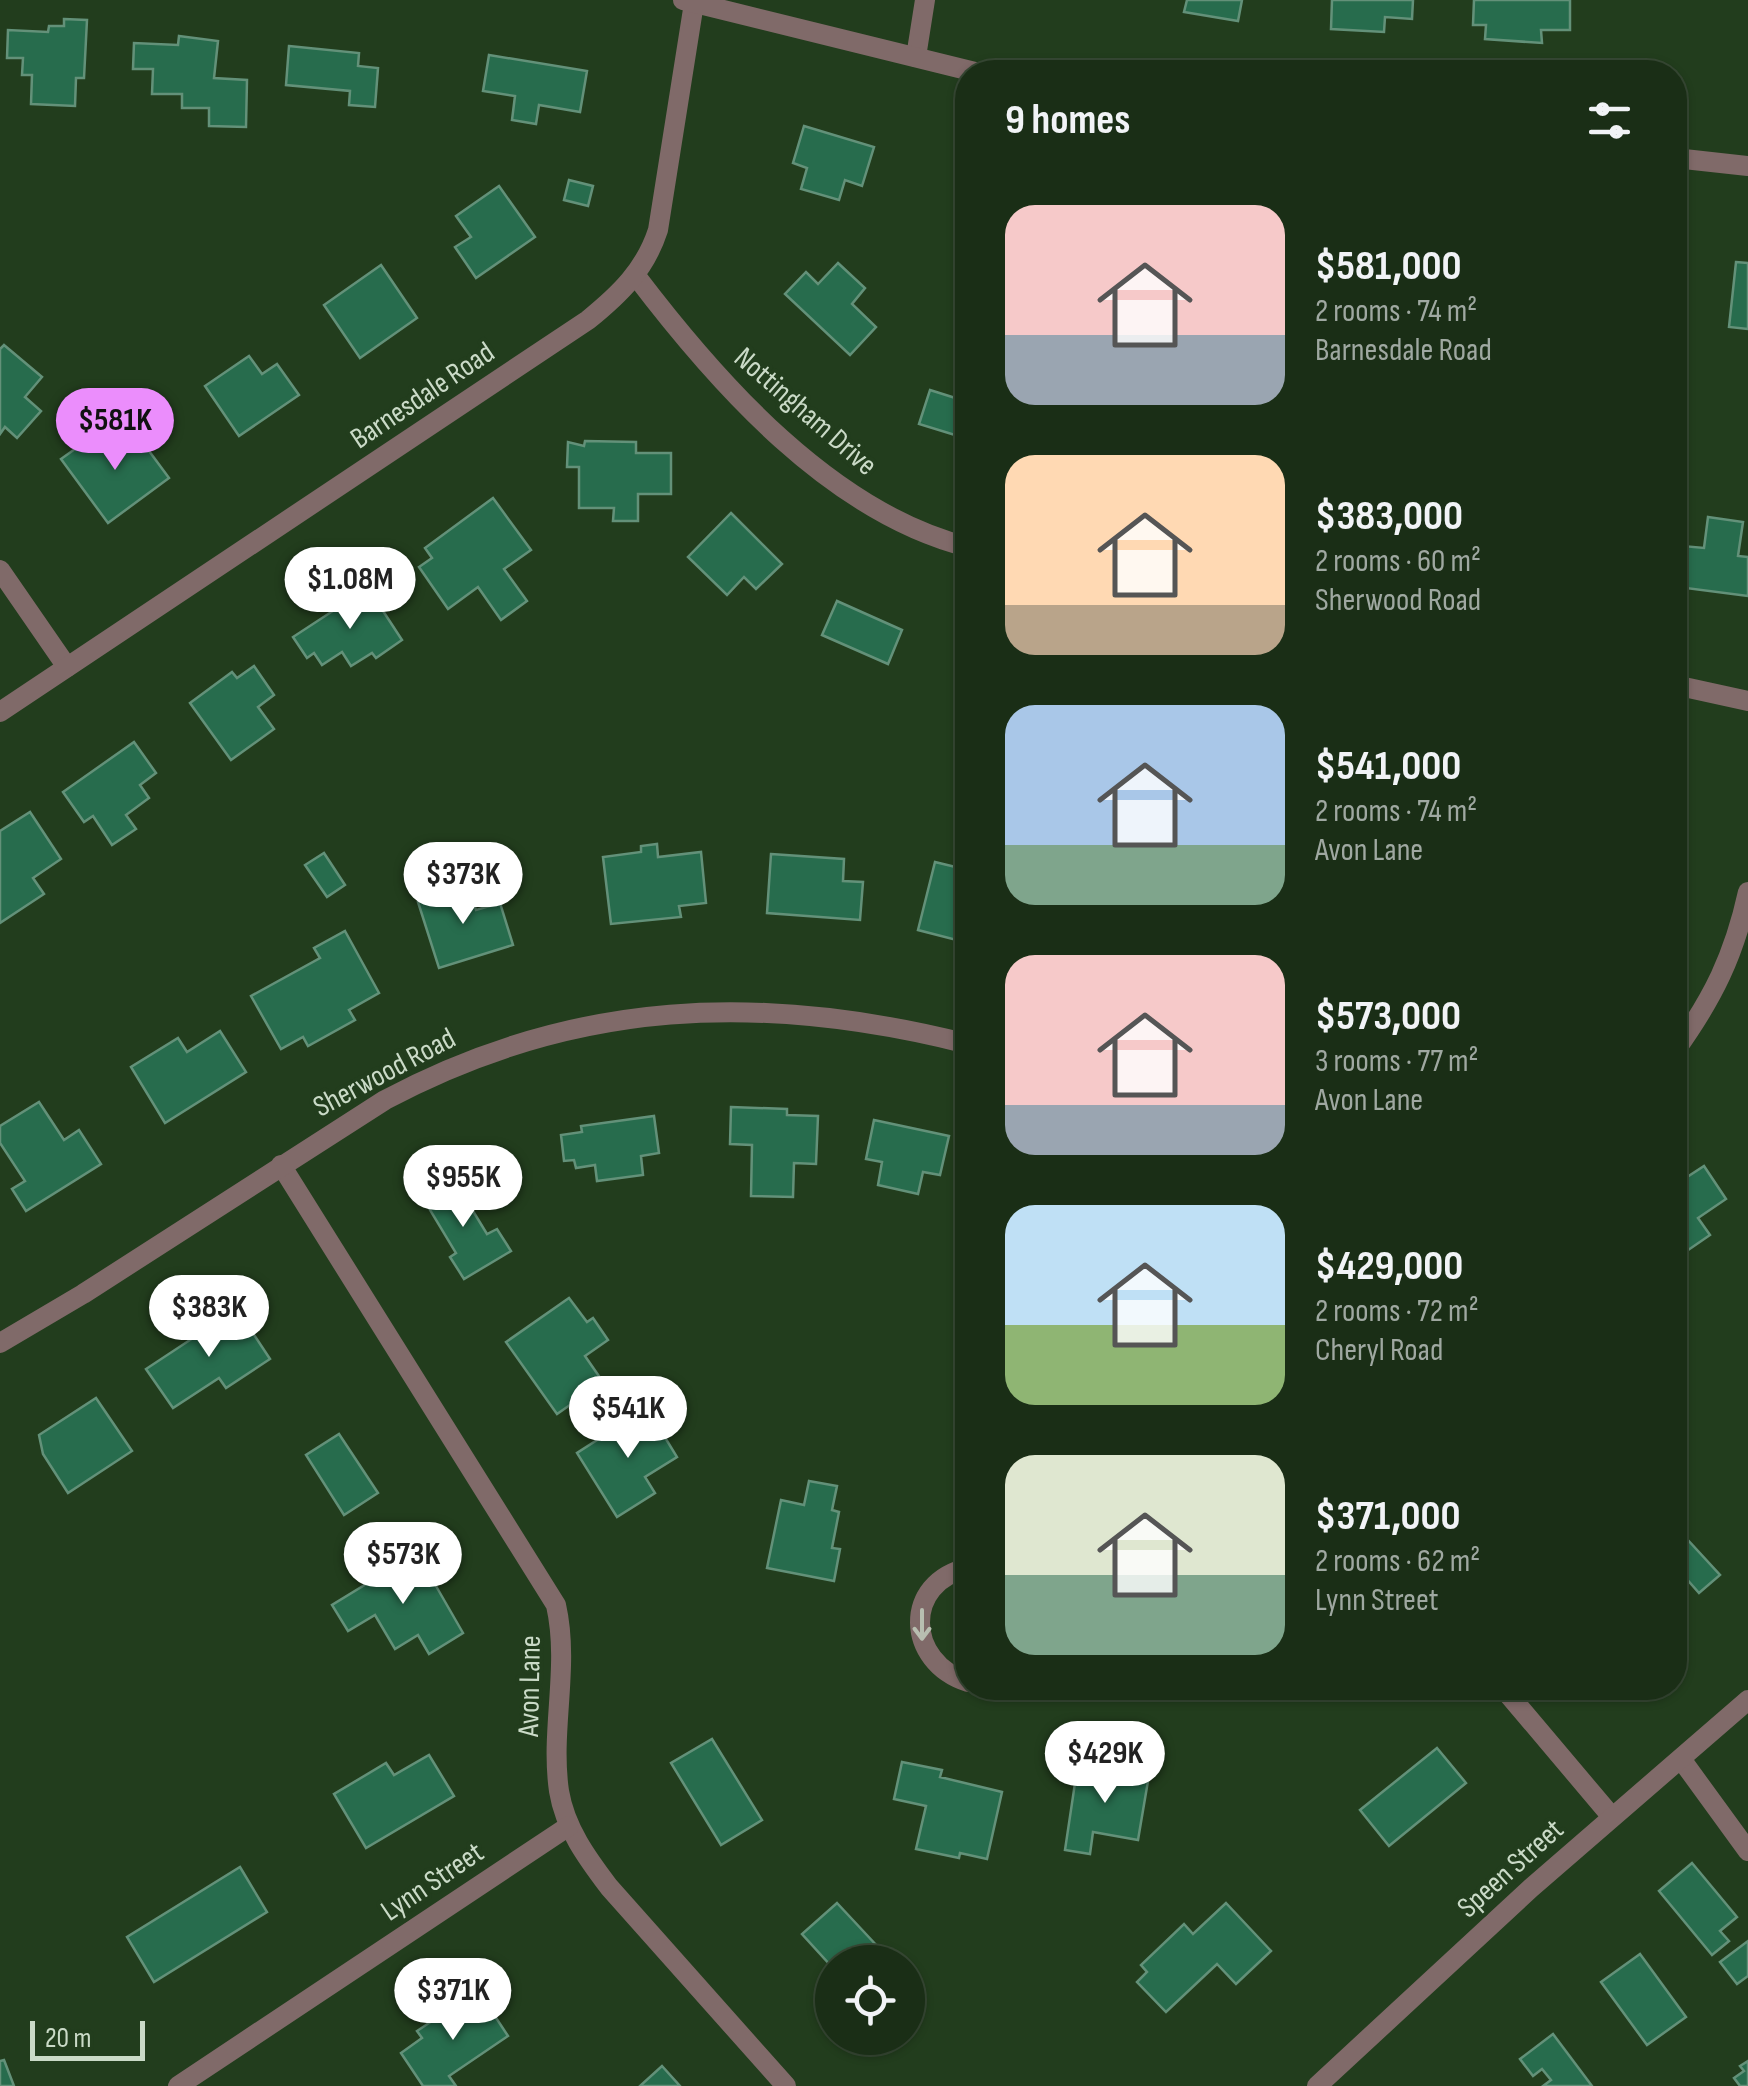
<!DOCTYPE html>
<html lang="en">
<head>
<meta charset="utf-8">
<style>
  :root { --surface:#1a2e16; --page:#23361f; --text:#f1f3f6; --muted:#9fa8a1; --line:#384a35; --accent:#eb8dfc }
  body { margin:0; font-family:"Sofia Sans Condensed",sans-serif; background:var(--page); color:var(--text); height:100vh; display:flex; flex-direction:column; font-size:38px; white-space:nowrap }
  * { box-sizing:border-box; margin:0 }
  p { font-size:32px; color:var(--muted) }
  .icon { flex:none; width:55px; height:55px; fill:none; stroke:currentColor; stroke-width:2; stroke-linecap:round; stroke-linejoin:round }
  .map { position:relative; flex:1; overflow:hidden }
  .side { position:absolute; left:955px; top:60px; width:732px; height:1640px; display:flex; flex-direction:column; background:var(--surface); border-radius:40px; box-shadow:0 2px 8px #0004,0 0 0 2px var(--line) }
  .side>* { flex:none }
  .tools { position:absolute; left:815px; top:1945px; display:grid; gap:20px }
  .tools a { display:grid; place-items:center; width:110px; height:110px; border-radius:50%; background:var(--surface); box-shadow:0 2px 8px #0004,0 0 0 2px var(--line); font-size:50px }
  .scale { position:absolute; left:30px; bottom:25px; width:115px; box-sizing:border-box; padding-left:10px; border:5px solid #cadac7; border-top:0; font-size:28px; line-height:35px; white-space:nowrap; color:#cadac7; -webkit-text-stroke:8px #223d1d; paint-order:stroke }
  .price { position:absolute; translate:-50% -85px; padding:0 22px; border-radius:35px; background:#fff; color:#222; font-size:32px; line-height:65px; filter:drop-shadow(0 2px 5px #0008) }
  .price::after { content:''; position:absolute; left:50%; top:60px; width:30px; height:22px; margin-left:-15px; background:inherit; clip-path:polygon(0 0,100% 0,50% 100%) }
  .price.on { background:var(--accent); color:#111 }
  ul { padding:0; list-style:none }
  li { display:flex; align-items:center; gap:30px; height:250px; padding:0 50px }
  li span { display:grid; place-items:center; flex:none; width:280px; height:200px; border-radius:30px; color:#555 }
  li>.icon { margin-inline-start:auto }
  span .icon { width:120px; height:120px; fill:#fffc; stroke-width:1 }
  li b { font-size:42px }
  h2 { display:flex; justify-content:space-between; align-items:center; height:120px; padding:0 50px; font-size:42px }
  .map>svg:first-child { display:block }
  .building { fill:#276c4d; stroke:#639179; stroke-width:2.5 }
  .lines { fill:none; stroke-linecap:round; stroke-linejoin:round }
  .minor { stroke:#806a69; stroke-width:20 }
  .tertiary { stroke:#806a69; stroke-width:20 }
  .oneway { stroke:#b8beb0 }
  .labels { text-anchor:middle; stroke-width:8; stroke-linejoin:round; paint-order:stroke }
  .street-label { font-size:30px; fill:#cadac7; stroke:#223d1d }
</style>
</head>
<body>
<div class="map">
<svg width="1748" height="2086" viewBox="0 0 1748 2086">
  <rect width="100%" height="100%" fill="#223d1d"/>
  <!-- building -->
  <g class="building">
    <path d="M1187 0H1242L1238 21 1184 12Z"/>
    <path d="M1332 0H1413L1412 19 1385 17 1384 32 1331 29Z"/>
    <path d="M1474 0H1570V30H1541L1542 43 1485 39 1486 25H1473Z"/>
    <path d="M64 19 87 20 84 78H76L75 106 31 104 32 75H22L23 58H7L8 30 48 32 49 26H64Z"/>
    <path d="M179 36 218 41 214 78 247 80 246 127 209 126V108H182V94H152L153 69H133L134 43 178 45Z"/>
    <path d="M289 46 359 53 358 66 378 68 375 107 349 105 350 91 286 85Z"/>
    <path d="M489 55 587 71 580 112 539 105 536 124 512 120 515 96 483 91Z"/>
    <path d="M804 126 874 147 862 186 845 180 839 200 801 189 807 168 793 163Z"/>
    <path d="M569 180 593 186 588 206 564 200Z"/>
    <path d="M499 186 535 237 476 278 455 247 471 237 456 216Z"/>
    <path d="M965 213H968V255L959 253Z"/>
    <path d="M1736 262 1748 263V329L1729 327Z"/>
    <path d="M838 263 865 288 852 304 876 327 850 355 785 294 806 272 818 284Z"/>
    <path d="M381 265 417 318 360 358 324 305Z"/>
    <path d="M4 345 42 377 25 397 41 411 17 438 5 427 0 434V349Z"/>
    <path d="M249 356 262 374 277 364 299 395 239 436 205 386Z"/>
    <path d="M930 390 968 402V439L919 424Z"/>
    <path d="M135 432 169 478 108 523 61 459 96 434 108 451Z"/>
    <path d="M585 441 636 442V453H671V494H638V521H613L614 508H579V467H567L568 442 584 446Z"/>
    <path d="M493 498 531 550 504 569 527 601 501 620 478 587 448 609 419 567 432 558 425 548Z"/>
    <path d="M731 513 782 564 756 589 744 577 727 595 688 557Z"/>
    <path d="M1708 517 1743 522 1738 556 1748 557V596L1678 587 1683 546 1704 548Z"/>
    <path d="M368 588 402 640 376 658 372 653 351 666 342 652 322 665 314 653 307 658 293 637Z"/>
    <path d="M837 601 902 630 888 664 822 635Z"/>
    <path d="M254 666 274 695 258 707 274 729 231 760 190 703 232 672 237 678Z"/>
    <path d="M134 742 156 773 140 785 149 798 126 815 136 829 112 845 93 816 84 822 63 792Z"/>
    <path d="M30 812 61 859 33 878 44 894 0 923V831Z"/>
    <path d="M657 844 658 857 701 852 706 903 679 906 681 917 611 924 603 857 641 852V846Z"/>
    <path d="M324 853 345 885 327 897 305 865Z"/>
    <path d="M771 854 844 859 843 881 863 882 860 920 767 913Z"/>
    <path d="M935 862 968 870V943L918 930Z"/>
    <path d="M468 887 476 910 500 903 513 945 439 968 418 902Z"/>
    <path d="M345 931 379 993 349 1010 355 1020 308 1046 303 1037 281 1049 251 996 320 958 314 948Z"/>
    <path d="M220 1031 246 1072 165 1123 131 1067 178 1038 187 1052Z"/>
    <path d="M39 1102 64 1140 79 1130 101 1164 26 1211 12 1189 25 1181 0 1143V1126Z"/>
    <path d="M731 1107 787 1109V1115L818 1116 816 1164 794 1163 793 1197 751 1196 752 1145 730 1144Z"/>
    <path d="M654 1116 659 1153 641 1156 643 1175 597 1181 595 1165 576 1168 574 1160 564 1161 561 1135 582 1132 581 1126Z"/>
    <path d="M874 1120 949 1136 940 1175 923 1172 918 1194 878 1185 882 1162 866 1159Z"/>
    <path d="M1704 1166 1726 1199 1698 1218 1710 1235 1678 1257 1675 1252V1185Z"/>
    <path d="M437 1179 447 1196 459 1188 487 1234 497 1229 511 1251 464 1279 450 1257 456 1253 418 1190Z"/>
    <path d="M569 1298 587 1322 593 1318 608 1340 585 1356 603 1382 557 1414 506 1342Z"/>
    <path d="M237 1309 270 1359 226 1388 219 1378 173 1408 146 1369Z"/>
    <path d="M96 1398 132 1451 68 1493 43 1454 39 1435Z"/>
    <path d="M647 1408 677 1457 645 1477 655 1493 617 1517 577 1453Z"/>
    <path d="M339 1434 378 1493 344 1515 306 1455Z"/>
    <path d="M809 1481 837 1486 832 1510 839 1512 832 1548 840 1549 834 1581 767 1568 781 1500 804 1505Z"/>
    <path d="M1675 1526 1720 1575 1699 1593 1684 1576 1675 1583Z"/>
    <path d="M417 1553 463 1633 429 1654 418 1635 395 1649 375 1615 348 1631 332 1605Z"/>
    <path d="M712 1739 762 1820 721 1845 671 1763Z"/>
    <path d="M1437 1748 1466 1783 1389 1846 1360 1810Z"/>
    <path d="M429 1755 454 1796 366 1848 334 1794 386 1763 394 1775Z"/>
    <path d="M902 1762 942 1770 940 1777 1002 1792 987 1859 960 1853 959 1858 916 1849 926 1806 894 1799Z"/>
    <path d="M1078 1763 1149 1775 1138 1840 1093 1832 1090 1854 1065 1850Z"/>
    <path d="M1692 1863 1737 1917 1720 1931 1729 1941 1712 1955 1659 1891Z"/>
    <path d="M240 1867 267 1912 154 1982 127 1937Z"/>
    <path d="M837 1903 892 1962H832V1967L802 1934Z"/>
    <path d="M1226 1903 1271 1951 1236 1984 1217 1964 1166 2012 1137 1982 1147 1972 1141 1965 1184 1924 1193 1934Z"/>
    <path d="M1748 1941V1976L1737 1984 1720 1962Z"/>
    <path d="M1640 1954 1686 2017 1647 2045 1601 1982Z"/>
    <path d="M481 1995 508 2036 449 2076 456 2086H423L401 2053 422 2038 417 2031 447 2011 450 2016Z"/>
    <path d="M1553 2034 1592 2086H1543L1551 2080 1542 2069 1533 2076 1520 2059Z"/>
    <path d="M4 2060 14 2086H0V2061Z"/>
    <path d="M1748 2061V2086H1740L1734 2078 1744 2071 1740 2066Z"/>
    <path d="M662 2066 680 2086H640Z"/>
  </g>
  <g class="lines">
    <!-- minor -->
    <g class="minor">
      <path d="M916 57 925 0"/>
      <path d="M636 276C718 384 832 513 968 547"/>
      <path d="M0 570 67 667"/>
      <path d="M1675 685 1748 701"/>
      <path d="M0 712 588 320C620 294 645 270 658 230L694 3"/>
      <path d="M1675 1051C1713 998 1734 956 1748 892"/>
      <path d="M281 1165 556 1605C570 1667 550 1729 559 1791 565 1828 587 1858 609 1887L786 2086"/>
      <path d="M0 1343 83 1294 385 1100C574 999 762 992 968 1044"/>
      <path d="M968 1568C903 1582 905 1662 968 1682"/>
      <path d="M1503 1688 1612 1817"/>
      <path d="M1681 1759 1748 1851"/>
      <path d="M178 2086 569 1826"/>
    </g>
    <!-- tertiary -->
    <g class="tertiary">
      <path d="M683 0 975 72"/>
      <path d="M1675 158 1748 166"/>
      <path d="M1317 2086 1531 1888 1748 1700"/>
    </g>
  </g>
  <!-- one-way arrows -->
  <defs><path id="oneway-shaft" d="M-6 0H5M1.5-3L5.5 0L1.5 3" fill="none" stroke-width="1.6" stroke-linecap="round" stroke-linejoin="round" transform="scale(2.5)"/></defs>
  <use class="oneway" href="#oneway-shaft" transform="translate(922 1625) rotate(90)"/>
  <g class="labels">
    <!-- street labels -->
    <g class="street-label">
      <text transform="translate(422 395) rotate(-34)" y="10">Barnesdale Road</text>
      <text transform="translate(806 411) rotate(41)" y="10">Nottingham Drive</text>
      <text transform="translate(384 1072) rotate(-28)" y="10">Sherwood Road</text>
      <text transform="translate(529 1686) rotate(-89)" y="10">Avon Lane</text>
      <text transform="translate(1510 1868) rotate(-42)" y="10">Speen Street</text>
      <text transform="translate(432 1881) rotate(-34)" y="10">Lynn Street</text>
    </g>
  </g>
</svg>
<div class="tools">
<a><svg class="icon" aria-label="locate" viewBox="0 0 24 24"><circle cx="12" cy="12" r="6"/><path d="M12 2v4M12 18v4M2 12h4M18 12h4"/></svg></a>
</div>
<div class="scale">20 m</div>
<b class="price on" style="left:115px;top:473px">$581K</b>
<b class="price" style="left:350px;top:632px">$1.08M</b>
<b class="price" style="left:463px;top:927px">$373K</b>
<b class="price" style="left:463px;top:1230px">$955K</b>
<b class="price" style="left:209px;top:1360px">$383K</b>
<b class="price" style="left:628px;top:1461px">$541K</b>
<b class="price" style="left:403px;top:1607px">$573K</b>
<b class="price" style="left:1105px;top:1806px">$429K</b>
<b class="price" style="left:453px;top:2043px">$371K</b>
<section class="side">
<h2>9 homes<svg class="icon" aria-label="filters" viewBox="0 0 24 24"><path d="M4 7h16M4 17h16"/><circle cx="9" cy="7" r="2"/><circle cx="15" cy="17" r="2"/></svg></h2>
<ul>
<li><span style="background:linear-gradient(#f6c9c9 65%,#9aa5b1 0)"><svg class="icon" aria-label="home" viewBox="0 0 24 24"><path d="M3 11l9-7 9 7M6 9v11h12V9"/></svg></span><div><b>$581,000</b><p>2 rooms · 74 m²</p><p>Barnesdale Road</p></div></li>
<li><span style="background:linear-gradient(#ffd9b3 75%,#b9a48a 0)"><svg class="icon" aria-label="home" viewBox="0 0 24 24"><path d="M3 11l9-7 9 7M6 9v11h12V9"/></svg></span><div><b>$383,000</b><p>2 rooms · 60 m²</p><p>Sherwood Road</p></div></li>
<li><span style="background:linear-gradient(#a9c7e8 70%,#7fa58c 0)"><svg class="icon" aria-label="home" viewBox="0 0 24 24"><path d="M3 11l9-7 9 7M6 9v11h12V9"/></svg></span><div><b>$541,000</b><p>2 rooms · 74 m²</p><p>Avon Lane</p></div></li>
<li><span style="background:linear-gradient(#f6c9c9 75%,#9aa5b1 0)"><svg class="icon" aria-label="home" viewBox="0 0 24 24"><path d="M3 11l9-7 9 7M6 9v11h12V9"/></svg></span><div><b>$573,000</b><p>3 rooms · 77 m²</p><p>Avon Lane</p></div></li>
<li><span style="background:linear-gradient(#bfe0f5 60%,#8fb573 0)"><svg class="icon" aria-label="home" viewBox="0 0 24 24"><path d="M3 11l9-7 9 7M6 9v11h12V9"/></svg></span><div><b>$429,000</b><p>2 rooms · 72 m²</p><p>Cheryl Road</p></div></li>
<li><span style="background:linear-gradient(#dfe7d0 60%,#7fa58c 0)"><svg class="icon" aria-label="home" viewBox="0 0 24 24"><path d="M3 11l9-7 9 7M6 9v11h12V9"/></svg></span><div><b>$371,000</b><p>2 rooms · 62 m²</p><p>Lynn Street</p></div></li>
</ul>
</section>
</div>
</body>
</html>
